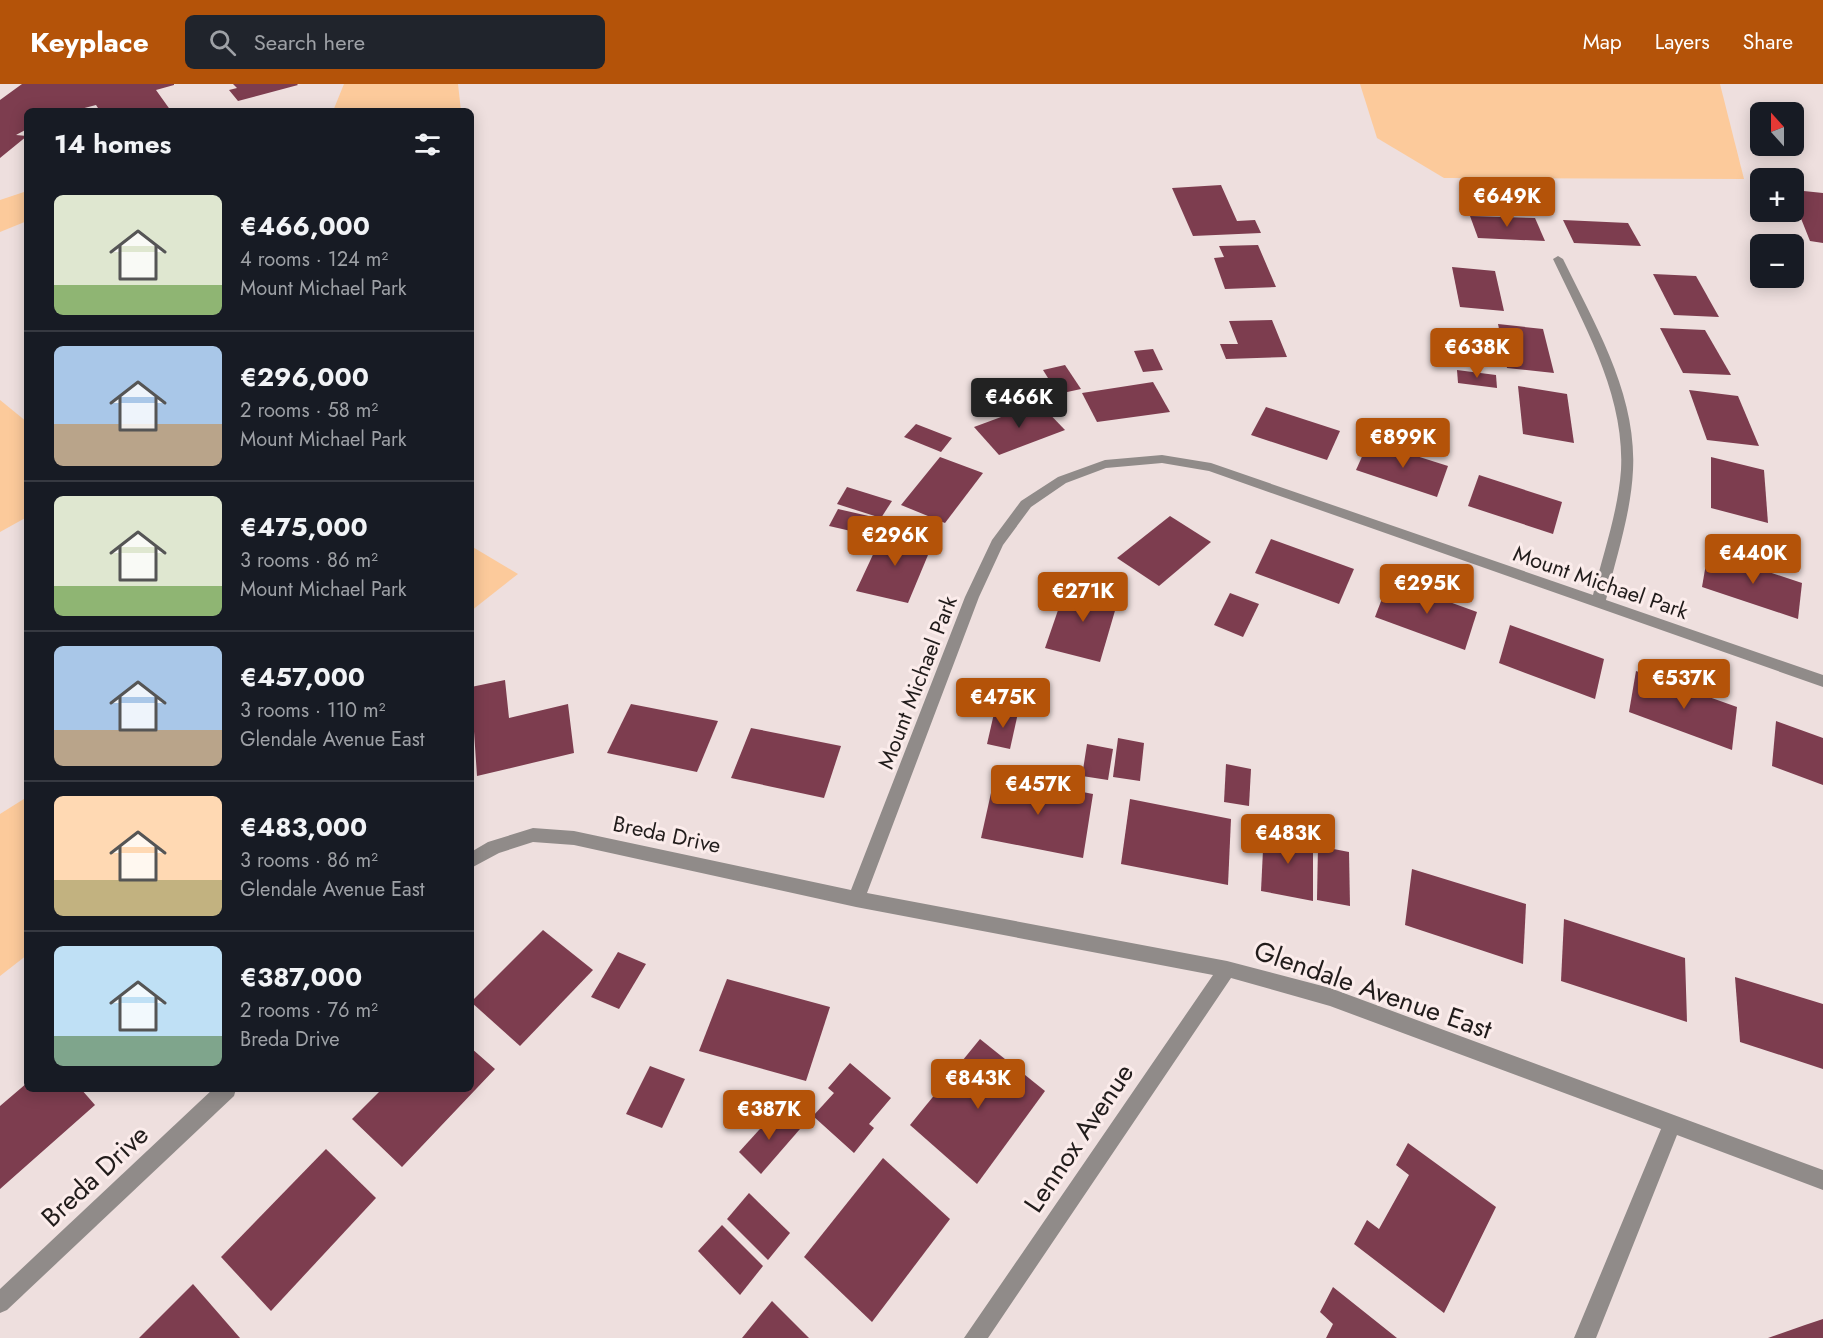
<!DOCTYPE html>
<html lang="en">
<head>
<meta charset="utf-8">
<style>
  :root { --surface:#171b24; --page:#20242c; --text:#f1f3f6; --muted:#9ea1a6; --line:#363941; --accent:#b45309 }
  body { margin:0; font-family:Jost,sans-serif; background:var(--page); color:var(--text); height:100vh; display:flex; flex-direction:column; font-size:22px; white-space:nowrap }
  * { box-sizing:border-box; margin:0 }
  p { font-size:20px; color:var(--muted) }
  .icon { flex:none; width:33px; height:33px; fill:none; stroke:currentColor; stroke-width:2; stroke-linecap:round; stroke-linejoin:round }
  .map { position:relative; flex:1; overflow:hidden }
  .details { position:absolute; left:24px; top:24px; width:450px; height:984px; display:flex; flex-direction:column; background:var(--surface); border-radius:9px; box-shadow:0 3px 15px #0003 }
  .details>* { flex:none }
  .needle { width:39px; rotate:339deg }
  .buttons { position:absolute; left:1750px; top:18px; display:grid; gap:12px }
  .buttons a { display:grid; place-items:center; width:54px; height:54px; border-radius:9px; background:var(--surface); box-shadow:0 3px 15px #0003; font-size:30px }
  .price { position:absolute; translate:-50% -51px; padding:0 14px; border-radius:6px; background:var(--accent); color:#fff; font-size:20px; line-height:39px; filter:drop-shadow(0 2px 3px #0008) }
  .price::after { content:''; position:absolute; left:50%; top:36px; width:18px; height:14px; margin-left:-9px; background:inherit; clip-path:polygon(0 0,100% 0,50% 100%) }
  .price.current { background:#222; color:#fff }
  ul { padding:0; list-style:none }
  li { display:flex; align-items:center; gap:18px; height:150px; padding:0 30px }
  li+li { border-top:2px solid var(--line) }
  li span { display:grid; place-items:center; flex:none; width:168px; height:120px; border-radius:9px; color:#555 }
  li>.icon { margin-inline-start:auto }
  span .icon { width:72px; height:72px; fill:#fffc; stroke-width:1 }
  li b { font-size:26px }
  h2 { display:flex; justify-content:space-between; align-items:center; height:72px; padding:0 30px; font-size:26px }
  header { display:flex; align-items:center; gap:36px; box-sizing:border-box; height:84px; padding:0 30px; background:var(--accent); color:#fff }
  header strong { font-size:28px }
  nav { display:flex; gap:33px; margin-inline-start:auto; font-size:21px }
  .search { width:420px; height:54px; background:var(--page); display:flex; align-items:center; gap:15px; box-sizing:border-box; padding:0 21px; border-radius:9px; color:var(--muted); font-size:22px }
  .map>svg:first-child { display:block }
  .green { fill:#fcca9b }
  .building { fill:#7d3d4f }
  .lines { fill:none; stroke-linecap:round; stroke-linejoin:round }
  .minor { fill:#908b89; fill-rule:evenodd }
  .labels { text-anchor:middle; stroke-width:6; stroke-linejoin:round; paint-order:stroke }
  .street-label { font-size:22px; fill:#211c1b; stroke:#fbeceb }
  .near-street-label { font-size:27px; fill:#211c1b; stroke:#fbeceb }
</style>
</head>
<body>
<header>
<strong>Keyplace</strong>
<div class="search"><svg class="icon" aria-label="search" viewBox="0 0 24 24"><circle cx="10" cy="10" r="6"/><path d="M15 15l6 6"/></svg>Search here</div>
<nav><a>Map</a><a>Layers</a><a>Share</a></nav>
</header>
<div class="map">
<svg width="1823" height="1254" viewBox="0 0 1823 1254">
  <rect width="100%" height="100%" fill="#eedfde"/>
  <!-- green -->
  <g class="green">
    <path d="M344 0H458L461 27H333Z"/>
    <path d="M1360 0H1720L1744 95 1444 94 1377 54Z"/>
    <path d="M27 107V137L0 148V116Z"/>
    <path d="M0 316 27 338V433L0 448Z"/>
    <path d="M471 462 518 490 471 527Z"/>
    <path d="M27 713V871L0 892V730Z"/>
  </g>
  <!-- building -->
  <g class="building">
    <path d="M22 0H174V1L156 6 171 27H100L96 21 73 27H27V45L16 51 27 52 0 74V16Z"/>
    <path d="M233 0H297L298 1 238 17 229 6 237 4Z"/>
    <path d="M1221 101 1237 137 1255 136 1261 149 1193 152 1172 104Z"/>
    <path d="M1794 106 1823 109V159L1810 157 1794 117Z"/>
    <path d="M1470 132 1535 134 1545 157 1478 154Z"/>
    <path d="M1563 136 1628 139 1641 162 1574 159Z"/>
    <path d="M1258 161 1276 203 1225 205 1214 174 1224 173 1219 162Z"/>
    <path d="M1452 183 1495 187 1504 227 1460 223Z"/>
    <path d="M1653 190 1696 192 1719 233 1674 231Z"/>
    <path d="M1272 236 1287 273 1226 275 1220 260H1238L1229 237Z"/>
    <path d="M1498 240 1543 245 1554 289 1507 284Z"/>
    <path d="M1660 244 1705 246 1731 291 1683 289Z"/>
    <path d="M1153 265 1163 286 1143 288 1134 267Z"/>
    <path d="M1065 281 1081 305 1058 310 1043 286Z"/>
    <path d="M1457 286 1496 291 1497 304 1458 299Z"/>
    <path d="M1153 298 1170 328 1097 338 1082 309Z"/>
    <path d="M1518 302 1567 310 1574 359 1523 350Z"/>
    <path d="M1689 306 1738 312 1759 362 1707 356Z"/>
    <path d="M1039 319 1065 346 999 371 974 343Z"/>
    <path d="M1266 323 1340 347 1327 376 1251 351Z"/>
    <path d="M916 340 952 354 941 368 904 353Z"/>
    <path d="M1369 357 1448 382 1437 413 1356 386Z"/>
    <path d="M940 373 983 389 945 439 901 421Z"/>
    <path d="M1711 373 1764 386 1768 439 1711 424Z"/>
    <path d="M1479 391 1562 418 1553 450 1468 422Z"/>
    <path d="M847 403 892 417 881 434 837 420Z"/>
    <path d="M838 425 873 433 864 450 829 442Z"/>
    <path d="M1170 432 1211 458 1159 502 1117 474Z"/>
    <path d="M884 447 933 459 908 519 856 507Z"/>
    <path d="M1271 455 1354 485 1339 520 1255 489Z"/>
    <path d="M1708 468 1802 499 1798 535 1702 503Z"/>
    <path d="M1389 496 1477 528 1465 566 1375 533Z"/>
    <path d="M1067 500 1119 513 1100 578 1045 564Z"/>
    <path d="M1230 509 1259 520 1243 553 1214 541Z"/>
    <path d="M1510 541 1604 575 1595 615 1499 579Z"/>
    <path d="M1636 587 1737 623 1732 666 1629 628Z"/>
    <path d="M505 596 509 634 568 620 574 669 477 692 471 603Z"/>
    <path d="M631 620 718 637 697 688 607 669Z"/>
    <path d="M995 625 1018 629 1010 665 987 660Z"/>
    <path d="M1776 637 1823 654V701L1772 682Z"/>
    <path d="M751 644 841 662 824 714 731 694Z"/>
    <path d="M1118 654 1144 659 1140 697 1113 693Z"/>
    <path d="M1087 660 1113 665 1108 696 1082 692Z"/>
    <path d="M1226 680 1251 685 1249 722 1224 718Z"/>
    <path d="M995 691 1093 710 1083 774 981 754Z"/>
    <path d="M1130 715 1231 735 1228 801 1121 780Z"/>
    <path d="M1264 745 1313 754V817L1261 807Z"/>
    <path d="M1318 762 1349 768 1350 822 1317 816Z"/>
    <path d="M1412 785 1526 820 1523 880 1405 841Z"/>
    <path d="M1564 835 1685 874 1687 938 1561 897Z"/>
    <path d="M543 846 593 886 520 962 471 918Z"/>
    <path d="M618 868 646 880 619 925 591 913Z"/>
    <path d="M1735 893 1823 920V985L1740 958Z"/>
    <path d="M727 895 830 923 806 997 699 967Z"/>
    <path d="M980 955 1045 1007 977 1100 910 1041Z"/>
    <path d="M471 964 495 985 402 1083 352 1035 382 1005H471Z"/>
    <path d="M850 979 891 1014 869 1040 874 1044 854 1069 813 1032 834 1009 828 1004Z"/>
    <path d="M650 982 685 995 662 1044 626 1030Z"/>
    <path d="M27 999V1005H81L95 1021 0 1105V1022Z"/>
    <path d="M778 1025 800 1045 761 1090 739 1068Z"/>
    <path d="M1408 1059 1496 1123 1444 1229 1354 1160 1367 1136 1379 1145 1409 1091 1396 1081Z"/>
    <path d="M326 1065 376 1114 271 1227 221 1173Z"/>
    <path d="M883 1074 950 1135 872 1238 804 1173Z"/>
    <path d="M749 1109 790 1149 768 1176 727 1135Z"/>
    <path d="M722 1141 763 1182 740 1211 698 1167Z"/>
    <path d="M193 1200 240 1254H139Z"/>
    <path d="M1333 1203 1397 1254H1326L1333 1240 1320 1228Z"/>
    <path d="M772 1217 809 1254H742Z"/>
    <path d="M1823 1235V1254H1768L1805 1241Z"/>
  </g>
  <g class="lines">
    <!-- minor -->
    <g class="minor">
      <path d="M1558 172 1563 175C1595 241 1637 310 1633 386 1631 430 1616 473 1606 516L1823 591V603L1209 387 1162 379 1106 384 1066 399 1031 423 1003 461 979 513 867 809 1227 877 1330 904 1823 1086V1106L1677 1051 1596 1254H1574L1661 1045 1330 922 1231 894 988 1254H964L1213 891 856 823 574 761 533 758 499 769 471 784V768L488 758 533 744 574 747 851 806 965 513 992 456 1021 417 1058 393 1105 376 1162 371 1211 379 1593 511C1603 470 1618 428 1621 386 1625 311 1584 241 1553 175Z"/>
      <path d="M213 1005H236L234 1012 7 1226 0 1229V1205Z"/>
    </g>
  </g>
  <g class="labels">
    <!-- street labels -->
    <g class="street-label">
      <text transform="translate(1601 498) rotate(19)" y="8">Mount Michael Park</text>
      <text transform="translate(917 598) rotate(-69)" y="8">Mount Michael Park</text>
      <text transform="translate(667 750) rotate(12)" y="8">Breda Drive</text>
    </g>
    <!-- near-street labels -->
    <g class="near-street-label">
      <text transform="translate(1373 906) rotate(19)" y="9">Glendale Avenue East</text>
      <text transform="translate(1079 1054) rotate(-56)" y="9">Lennox Avenue</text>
      <text transform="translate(95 1092) rotate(-43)" y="9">Breda Drive</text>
    </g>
  </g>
</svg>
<div class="buttons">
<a><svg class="needle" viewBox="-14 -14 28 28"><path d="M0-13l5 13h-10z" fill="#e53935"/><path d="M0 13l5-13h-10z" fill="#9ea1a6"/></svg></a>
<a>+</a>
<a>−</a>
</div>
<b class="price" style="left:1507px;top:144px">€649K</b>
<b class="price" style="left:1477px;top:295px">€638K</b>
<b class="price current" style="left:1019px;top:345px">€466K</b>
<b class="price" style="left:1403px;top:385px">€899K</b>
<b class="price" style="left:895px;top:483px">€296K</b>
<b class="price" style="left:1753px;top:501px">€440K</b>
<b class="price" style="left:1427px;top:531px">€295K</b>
<b class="price" style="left:1083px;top:539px">€271K</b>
<b class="price" style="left:1684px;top:626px">€537K</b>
<b class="price" style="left:1003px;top:645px">€475K</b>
<b class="price" style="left:1038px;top:732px">€457K</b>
<b class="price" style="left:1288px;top:781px">€483K</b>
<b class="price" style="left:978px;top:1026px">€843K</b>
<b class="price" style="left:769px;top:1057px">€387K</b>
<section class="details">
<h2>14 homes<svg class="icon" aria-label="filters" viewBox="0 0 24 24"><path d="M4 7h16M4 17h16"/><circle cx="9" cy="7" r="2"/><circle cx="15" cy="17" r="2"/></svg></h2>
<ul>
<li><span style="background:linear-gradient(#dfe7d0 75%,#8fb573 0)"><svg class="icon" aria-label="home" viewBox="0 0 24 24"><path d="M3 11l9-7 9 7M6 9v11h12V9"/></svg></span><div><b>€466,000</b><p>4 rooms · 124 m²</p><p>Mount Michael Park</p></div></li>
<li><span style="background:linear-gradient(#a9c7e8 65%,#b9a48a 0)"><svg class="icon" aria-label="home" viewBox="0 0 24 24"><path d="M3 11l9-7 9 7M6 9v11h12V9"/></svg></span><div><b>€296,000</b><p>2 rooms · 58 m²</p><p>Mount Michael Park</p></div></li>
<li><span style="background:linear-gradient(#dfe7d0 75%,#8fb573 0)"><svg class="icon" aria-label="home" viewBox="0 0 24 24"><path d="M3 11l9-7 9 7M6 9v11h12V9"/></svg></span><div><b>€475,000</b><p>3 rooms · 86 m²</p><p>Mount Michael Park</p></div></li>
<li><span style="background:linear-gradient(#a9c7e8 70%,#b9a48a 0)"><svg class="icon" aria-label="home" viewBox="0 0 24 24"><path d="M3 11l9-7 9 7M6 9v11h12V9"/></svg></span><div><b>€457,000</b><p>3 rooms · 110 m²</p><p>Glendale Avenue East</p></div></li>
<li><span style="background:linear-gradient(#ffd9b3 70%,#c2b280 0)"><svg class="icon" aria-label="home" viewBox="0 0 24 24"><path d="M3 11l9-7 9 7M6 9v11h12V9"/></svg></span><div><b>€483,000</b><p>3 rooms · 86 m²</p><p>Glendale Avenue East</p></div></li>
<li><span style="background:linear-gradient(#bfe0f5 75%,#7fa58c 0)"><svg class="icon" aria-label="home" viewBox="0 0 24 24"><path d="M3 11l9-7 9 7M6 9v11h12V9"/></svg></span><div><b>€387,000</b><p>2 rooms · 76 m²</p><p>Breda Drive</p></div></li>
</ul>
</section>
</div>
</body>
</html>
